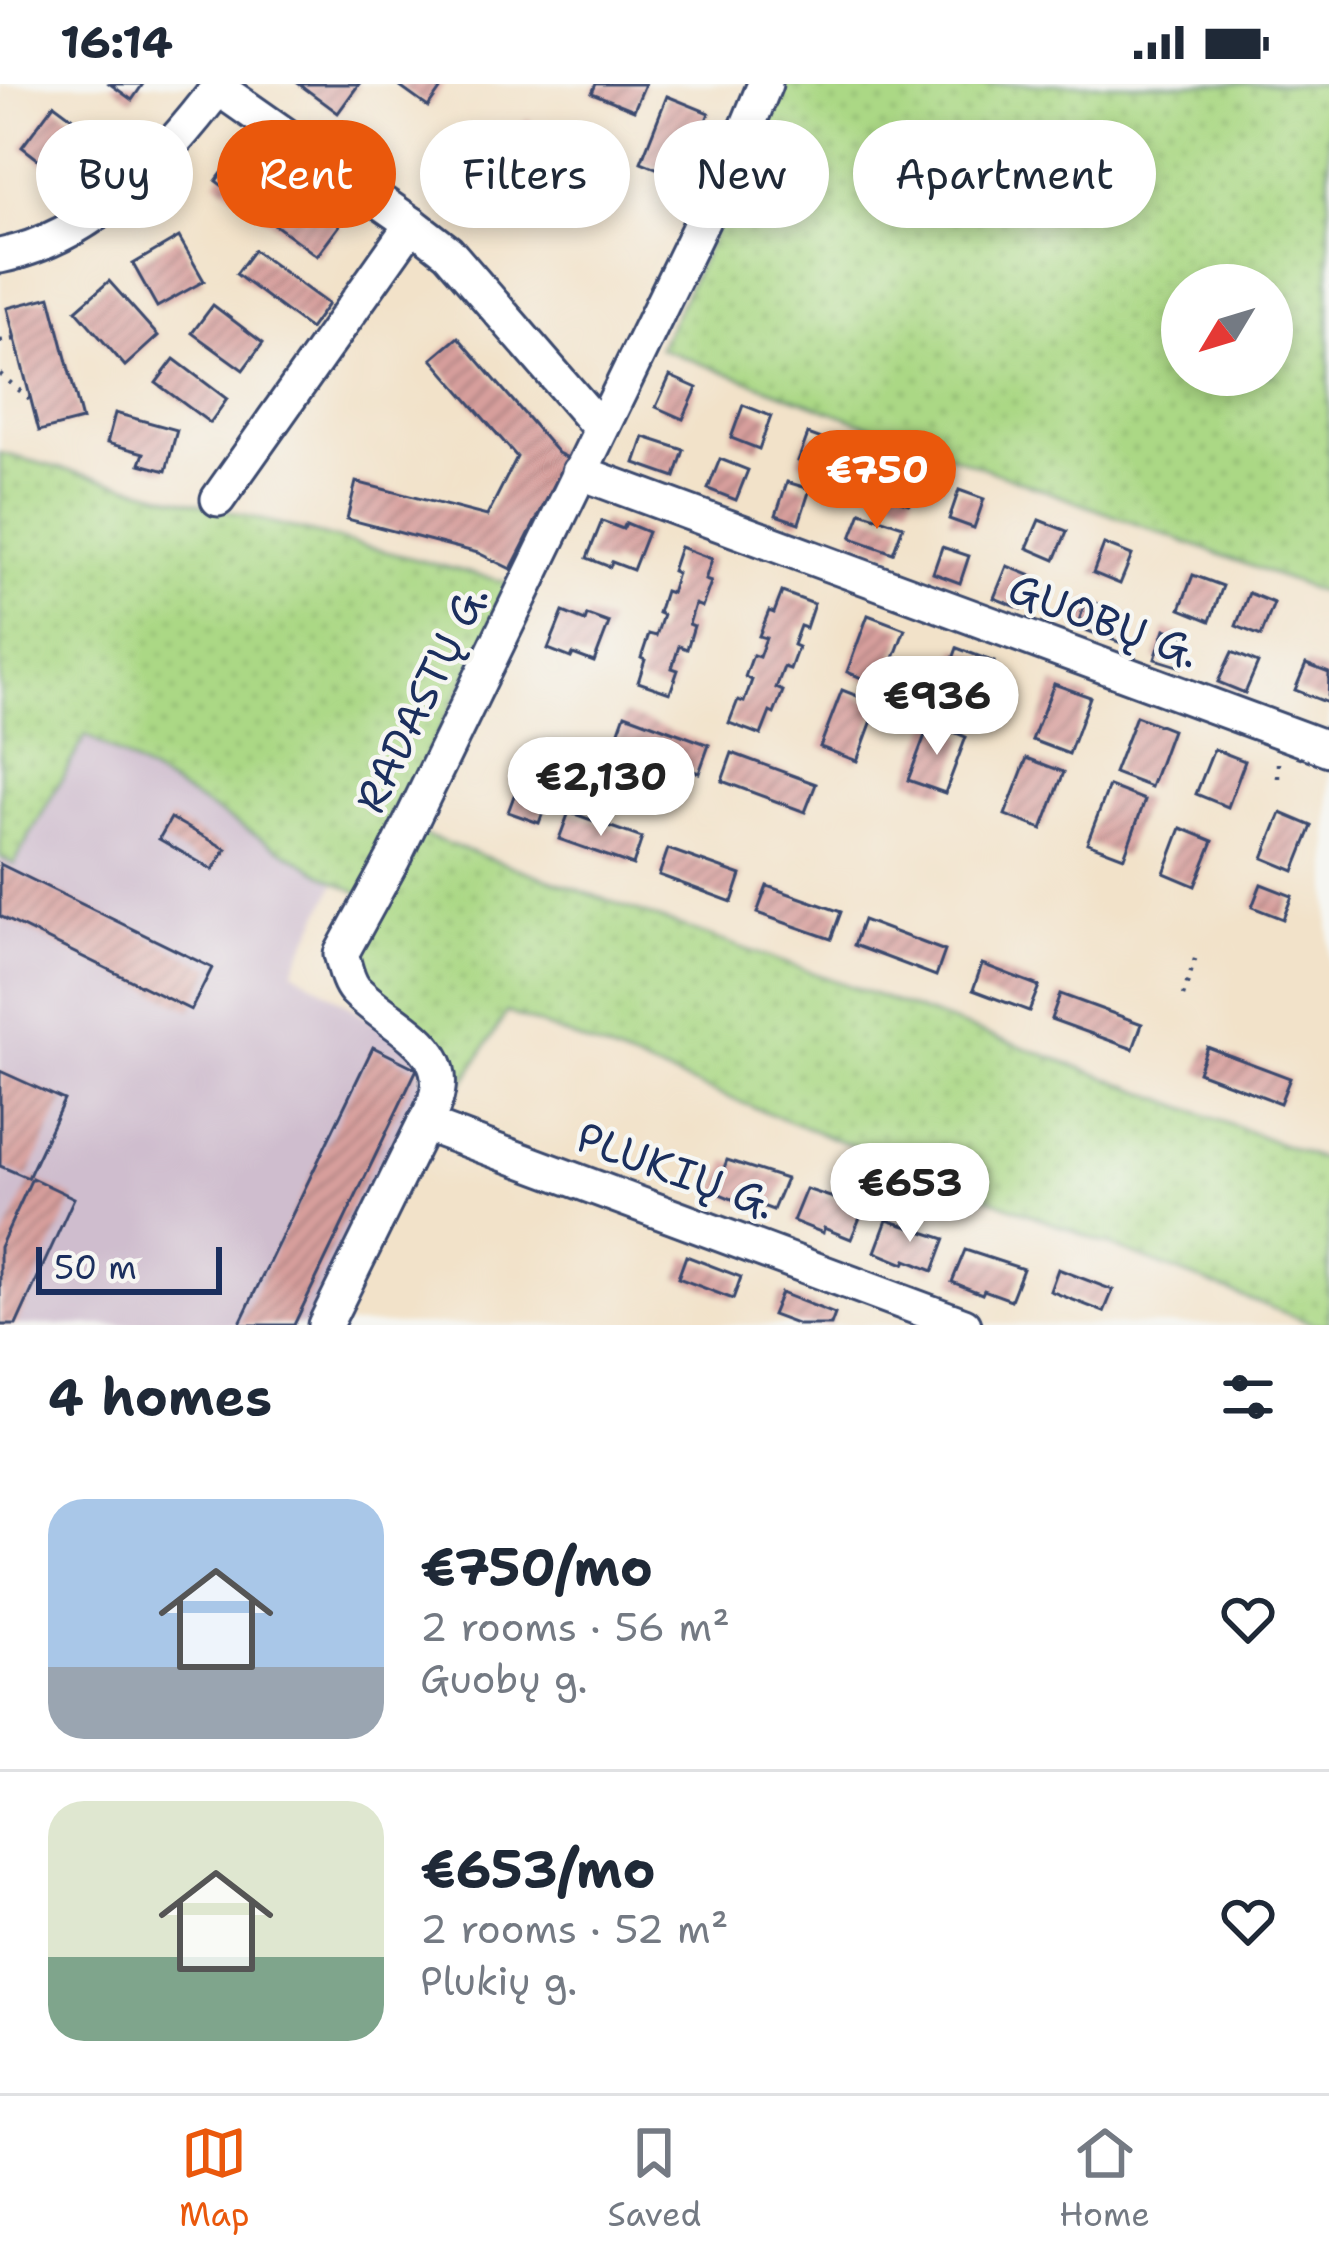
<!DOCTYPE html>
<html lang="en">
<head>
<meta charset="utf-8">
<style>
  :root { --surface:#fff; --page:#f2f2f3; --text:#1f2937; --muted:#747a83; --line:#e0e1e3; --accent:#ea580c }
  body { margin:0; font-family:"Shantell Sans",sans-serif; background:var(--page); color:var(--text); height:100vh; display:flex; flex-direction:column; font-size:45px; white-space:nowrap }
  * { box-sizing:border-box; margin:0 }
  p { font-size:39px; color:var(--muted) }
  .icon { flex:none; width:66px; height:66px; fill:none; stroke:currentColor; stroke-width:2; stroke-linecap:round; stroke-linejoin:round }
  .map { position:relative; height:1241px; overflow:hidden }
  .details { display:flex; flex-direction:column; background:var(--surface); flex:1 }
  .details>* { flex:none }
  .banner { position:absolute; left:36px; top:36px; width:1257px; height:108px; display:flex; gap:24px }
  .needle { width:78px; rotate:232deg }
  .buttons { position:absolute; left:1161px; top:180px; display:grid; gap:24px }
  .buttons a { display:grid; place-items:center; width:132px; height:132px; border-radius:50%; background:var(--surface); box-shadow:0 6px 18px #0003; font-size:60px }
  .scale { position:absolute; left:36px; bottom:30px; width:186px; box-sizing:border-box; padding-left:12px; border:6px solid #1b2f5e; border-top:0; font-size:33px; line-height:42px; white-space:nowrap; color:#1b2f5e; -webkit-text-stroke:9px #f6f6f2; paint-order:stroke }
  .price { position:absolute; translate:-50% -102px; padding:0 27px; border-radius:42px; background:#fff; color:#222; font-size:39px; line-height:78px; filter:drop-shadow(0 3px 6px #0008) }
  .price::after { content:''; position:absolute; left:50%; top:72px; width:36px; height:27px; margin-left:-18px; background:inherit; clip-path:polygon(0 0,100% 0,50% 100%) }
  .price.selected { background:var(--accent); color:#fff }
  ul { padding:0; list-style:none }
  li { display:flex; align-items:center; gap:36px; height:300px; padding:0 48px }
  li+li { border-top:3px solid var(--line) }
  li span { display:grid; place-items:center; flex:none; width:336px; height:240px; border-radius:36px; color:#555 }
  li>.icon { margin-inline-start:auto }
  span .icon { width:144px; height:144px; fill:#fffc; stroke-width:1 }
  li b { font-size:51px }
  h2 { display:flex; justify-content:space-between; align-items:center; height:144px; padding:0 48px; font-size:51px }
  .pill { padding:0 42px; border-radius:54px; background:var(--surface); box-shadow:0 6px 18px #0003; font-size:42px; line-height:108px }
  .pill.selected { background:var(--accent); color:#fff }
  .status { display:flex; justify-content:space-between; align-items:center; height:84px; padding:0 60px; background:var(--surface); direction:ltr }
  .status svg { height:33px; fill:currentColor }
  .dock { display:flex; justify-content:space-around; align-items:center; height:168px; border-top:3px solid var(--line); background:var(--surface); font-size:33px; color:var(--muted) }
  .dock a { display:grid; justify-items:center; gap:6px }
  .dock .selected { color:var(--accent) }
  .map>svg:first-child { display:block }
  .industrial { fill:#cfbdce }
  .grass { fill:url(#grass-dots); stroke:#638472; stroke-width:3; fill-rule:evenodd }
  .building { fill:url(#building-hatch) }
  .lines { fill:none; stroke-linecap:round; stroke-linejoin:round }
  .minor-casing { stroke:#3b4a6e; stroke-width:39 }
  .path { stroke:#3b4a6e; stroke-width:4.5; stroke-dasharray:3 9; stroke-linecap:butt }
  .minor { stroke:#fff; stroke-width:33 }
  .labels { text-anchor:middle; stroke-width:9; stroke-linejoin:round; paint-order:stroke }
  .street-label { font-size:42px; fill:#1b2f5e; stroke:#f6f6f2 }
</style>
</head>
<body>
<div class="status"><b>16:14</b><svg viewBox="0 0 49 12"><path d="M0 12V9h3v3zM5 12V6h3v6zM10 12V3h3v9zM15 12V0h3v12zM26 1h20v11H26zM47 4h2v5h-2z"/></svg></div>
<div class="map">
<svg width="1329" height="1241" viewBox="0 0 1329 1241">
  <defs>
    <pattern id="grass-dots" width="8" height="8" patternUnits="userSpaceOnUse" patternTransform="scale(3)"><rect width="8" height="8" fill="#abd885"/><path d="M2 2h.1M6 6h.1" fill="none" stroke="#93ba75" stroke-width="1.8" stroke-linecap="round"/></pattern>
    <pattern id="building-hatch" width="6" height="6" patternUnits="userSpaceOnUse" patternTransform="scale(3)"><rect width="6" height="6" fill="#d79f9c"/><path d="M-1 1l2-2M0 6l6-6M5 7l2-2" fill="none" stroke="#ae8282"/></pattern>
  </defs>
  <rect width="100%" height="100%" fill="#f6f6f2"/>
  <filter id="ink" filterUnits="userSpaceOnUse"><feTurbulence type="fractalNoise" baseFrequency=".00833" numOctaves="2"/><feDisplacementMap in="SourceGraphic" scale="24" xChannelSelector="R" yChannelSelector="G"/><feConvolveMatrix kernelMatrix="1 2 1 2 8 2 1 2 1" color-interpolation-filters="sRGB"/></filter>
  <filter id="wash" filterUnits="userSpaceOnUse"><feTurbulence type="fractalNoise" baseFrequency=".004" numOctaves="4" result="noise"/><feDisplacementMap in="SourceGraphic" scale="48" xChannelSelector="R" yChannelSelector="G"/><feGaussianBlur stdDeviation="2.7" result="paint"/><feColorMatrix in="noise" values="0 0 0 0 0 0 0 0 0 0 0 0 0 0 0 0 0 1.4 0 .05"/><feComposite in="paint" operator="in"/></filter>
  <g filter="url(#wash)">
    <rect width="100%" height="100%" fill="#f2e2c9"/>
    <!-- industrial -->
    <path class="industrial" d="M85 651 336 798 293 886 401 955 419 974 425 1013 317 1241H0V773L14 780Z"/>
    <!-- grass -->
    <g class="grass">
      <path d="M779 0H1329V511L659 264 762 52ZM1182 201H1272V291H1182Z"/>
      <path d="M0 369 513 500 392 740 1062 977 1329 1078V1241H1316L507 928 448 1023 452 996 444 961 351 889 386 821 336 798 86 651 14 780 0 773Z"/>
    </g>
    <g id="blocks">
      <!-- building -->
      <g class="building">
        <path d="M110 0H143L132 16Z"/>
        <path d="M299 0H359L338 29Z"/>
        <path d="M396 0H444L428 23Z"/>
        <path d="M596 0H645L634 26 592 9Z"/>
        <path d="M667 12 709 29 683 95 641 78Z"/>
        <path d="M54 20 93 49 61 93 22 63Z"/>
        <path d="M528 34 547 58 495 102 475 79Z"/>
        <path d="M239 66 340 141 317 172 216 97Z"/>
        <path d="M179 153 204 197 157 223 133 180Z"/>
        <path d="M254 166 328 220 310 245 236 190Z"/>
        <path d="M109 197 158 252 125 282 76 226Z"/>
        <path d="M50 213 82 336 39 347 7 224Z"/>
        <path d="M213 221 263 259 243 286 192 249Z"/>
        <path d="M458 253 558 369 568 374 511 485 478 469 347 435 356 398 487 432 517 373 432 275Z"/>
        <path d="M174 275 227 315 210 339 156 299Z"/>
        <path d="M670 292 697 304 683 335 656 323Z"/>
        <path d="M743 321 771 332 759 365 731 354Z"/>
        <path d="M115 329 177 346 166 387 140 380 144 369 107 359Z"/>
        <path d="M808 350 833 359 821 387 798 377Z"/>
        <path d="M644 353 684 366 675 393 635 379Z"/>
        <path d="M720 375 748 386 736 416 708 405Z"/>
        <path d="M892 376 921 386 909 420 881 410Z"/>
        <path d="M787 398 810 405 799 439 776 431Z"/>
        <path d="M959 406 984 415 974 444 949 435Z"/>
        <path d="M861 428 903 442 893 469 851 454Z"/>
        <path d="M1039 436 1067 447 1055 476 1027 464Z"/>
        <path d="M602 437 623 445 626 439 648 448 633 486 612 478 610 483 587 474Z"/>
        <path d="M1104 460 1132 471 1120 500 1093 489Z"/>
        <path d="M680 463 712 475 705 496 711 498 702 523 695 520 689 540 694 542 687 565 679 562 672 584 678 586 670 609 638 598 645 576 641 574 649 550 656 552 663 531 658 529 665 507 671 509 677 489 672 487Z"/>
        <path d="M942 463 969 472 960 499 933 489Z"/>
        <path d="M1007 482 1034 493 1022 525 994 514Z"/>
        <path d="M1193 491 1223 502 1210 537 1180 525Z"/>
        <path d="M782 508 814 520 806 544 800 542 793 561 798 563 790 585 784 583 776 604 783 607 774 630 770 628 761 651 729 639 738 616 744 618 752 596 745 593 753 571 759 573 766 554 759 552 769 527 774 529Z"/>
        <path d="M1249 509 1274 519 1261 552 1236 542Z"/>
        <path d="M1086 516 1129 531 1119 558 1077 543Z"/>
        <path d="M563 528 585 537 587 531 609 539 594 578 573 570 571 574 548 565Z"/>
        <path d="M868 531 905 545 883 603 847 588Z"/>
        <path d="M1165 545 1191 554 1181 583 1155 575Z"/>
        <path d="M957 564 994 578 973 635 936 621Z"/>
        <path d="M1232 568 1258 579 1245 609 1218 598Z"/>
        <path d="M1306 580 1329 589 1328 619 1295 606Z"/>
        <path d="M1054 600 1090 613 1069 670 1032 656Z"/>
        <path d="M842 606 878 620 857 677 820 663Z"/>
        <path d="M625 630 709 661 699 689 615 658Z"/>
        <path d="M1136 632 1172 646 1151 703 1114 689Z"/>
        <path d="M930 638 966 653 945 709 908 696Z"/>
        <path d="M1214 665 1245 677 1228 723 1196 710Z"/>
        <path d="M732 669 816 700 805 728 722 697Z"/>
        <path d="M1027 674 1064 688 1042 745 1005 731Z"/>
        <path d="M518 701 549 712 539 739 508 728Z"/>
        <path d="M1109 702 1145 716 1124 773 1087 759Z"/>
        <path d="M569 728 642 754 633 781 559 755Z"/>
        <path d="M1281 729 1312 742 1294 787 1263 774Z"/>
        <path d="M171 734 226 765 213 786 159 755Z"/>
        <path d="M1181 744 1213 757 1195 802 1164 789Z"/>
        <path d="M668 765 741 791 732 818 659 791Z"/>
        <path d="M0 780 212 884 191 926 0 832Z"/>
        <path d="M1261 800 1292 812 1283 835 1252 823Z"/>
        <path d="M767 802 841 828 831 855 757 829Z"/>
        <path d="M863 836 945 867 936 892 854 861Z"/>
        <path d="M982 880 1039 902 1029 927 973 906Z"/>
        <path d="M1060 910 1142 940 1133 965 1051 935Z"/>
        <path d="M373 963 417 985 294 1241H239Z"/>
        <path d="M1207 963 1290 994 1280 1019 1198 988Z"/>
        <path d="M0 987 64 1016 28 1094 0 1082Z"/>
        <path d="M727 1076 786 1095 773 1126 746 1116 744 1120 715 1108Z"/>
        <path d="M32 1094 74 1114 16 1241H0V1163Z"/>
        <path d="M806 1105 864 1124 851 1155 824 1144 823 1149 793 1137Z"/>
        <path d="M887 1136 945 1155 933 1187 906 1176 904 1180 875 1168Z"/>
        <path d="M965 1166 1023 1185 1011 1216 984 1206 982 1210 952 1198Z"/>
        <path d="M686 1172 741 1193 733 1215 678 1194Z"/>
        <path d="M1058 1185 1113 1206 1104 1228 1050 1207Z"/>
        <path d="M781 1209 835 1230 831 1241H799L772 1231Z"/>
      </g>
    </g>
  </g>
  <g filter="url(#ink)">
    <use href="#blocks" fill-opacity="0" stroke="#3b4a6e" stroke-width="3"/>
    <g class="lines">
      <defs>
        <g id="minor">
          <path d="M218 4 412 140 448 168 601 345"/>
          <path d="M0 172C95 153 165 74 221 0"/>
          <path d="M579 388 1329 665"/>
          <path d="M218 415 412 140"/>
          <path d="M424 1040 964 1241"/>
          <path d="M325 1241 424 1040C470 966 396 948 355 906 347 897 345 882 341 870L393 775 744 51 765 0"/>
        </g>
      </defs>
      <!-- minor casing -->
      <use href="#minor" class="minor-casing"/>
      <!-- path -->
      <g class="path">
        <path d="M0 257 16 255"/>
        <path d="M0 290 31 316"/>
        <path d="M1278 694V676"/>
        <path d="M1183 912 1197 869"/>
      </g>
      <!-- minor -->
      <use href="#minor" class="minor"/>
    </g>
  </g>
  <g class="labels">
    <!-- street labels -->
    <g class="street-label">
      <text transform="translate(1104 536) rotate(20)" y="15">GUOBŲ G.</text>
      <text transform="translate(421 614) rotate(-64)" y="15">RADASTŲ G.</text>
      <text transform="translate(676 1086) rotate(20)" y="15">PLUKIŲ G.</text>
    </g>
  </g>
</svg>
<div class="buttons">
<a><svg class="needle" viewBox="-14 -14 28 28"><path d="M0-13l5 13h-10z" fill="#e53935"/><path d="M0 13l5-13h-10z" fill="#747a83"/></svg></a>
</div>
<div class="scale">50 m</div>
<b class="price selected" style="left:877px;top:448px">€750</b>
<b class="price" style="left:937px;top:674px">€936</b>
<b class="price" style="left:601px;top:755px">€2,130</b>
<b class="price" style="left:910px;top:1161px">€653</b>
<div class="banner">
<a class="pill">Buy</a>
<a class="pill selected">Rent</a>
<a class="pill">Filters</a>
<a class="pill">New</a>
<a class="pill">Apartment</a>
</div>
</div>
<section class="details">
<h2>4 homes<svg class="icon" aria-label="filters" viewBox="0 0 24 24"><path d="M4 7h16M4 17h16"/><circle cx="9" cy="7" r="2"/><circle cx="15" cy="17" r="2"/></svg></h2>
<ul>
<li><span style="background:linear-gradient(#a9c7e8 70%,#9aa5b1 0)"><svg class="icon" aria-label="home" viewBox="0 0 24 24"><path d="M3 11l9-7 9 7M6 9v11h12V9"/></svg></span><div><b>€750/mo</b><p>2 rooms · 56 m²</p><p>Guobų g.</p></div><svg class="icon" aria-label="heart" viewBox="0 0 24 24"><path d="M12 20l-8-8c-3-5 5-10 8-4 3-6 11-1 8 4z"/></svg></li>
<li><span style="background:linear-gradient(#dfe7d0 65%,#7fa58c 0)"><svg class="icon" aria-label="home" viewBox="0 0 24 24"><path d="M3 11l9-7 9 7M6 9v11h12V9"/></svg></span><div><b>€653/mo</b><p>2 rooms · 52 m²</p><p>Plukių g.</p></div><svg class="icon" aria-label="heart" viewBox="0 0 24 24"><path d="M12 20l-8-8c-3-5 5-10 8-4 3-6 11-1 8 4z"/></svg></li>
</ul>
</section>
<nav class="dock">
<a class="selected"><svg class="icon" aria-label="map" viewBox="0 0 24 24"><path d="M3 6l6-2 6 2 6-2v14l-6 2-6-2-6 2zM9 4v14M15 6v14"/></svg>Map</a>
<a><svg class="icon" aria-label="saved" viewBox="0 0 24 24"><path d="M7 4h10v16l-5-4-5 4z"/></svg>Saved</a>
<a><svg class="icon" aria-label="home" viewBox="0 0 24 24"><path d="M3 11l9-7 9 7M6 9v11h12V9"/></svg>Home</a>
</nav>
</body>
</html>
